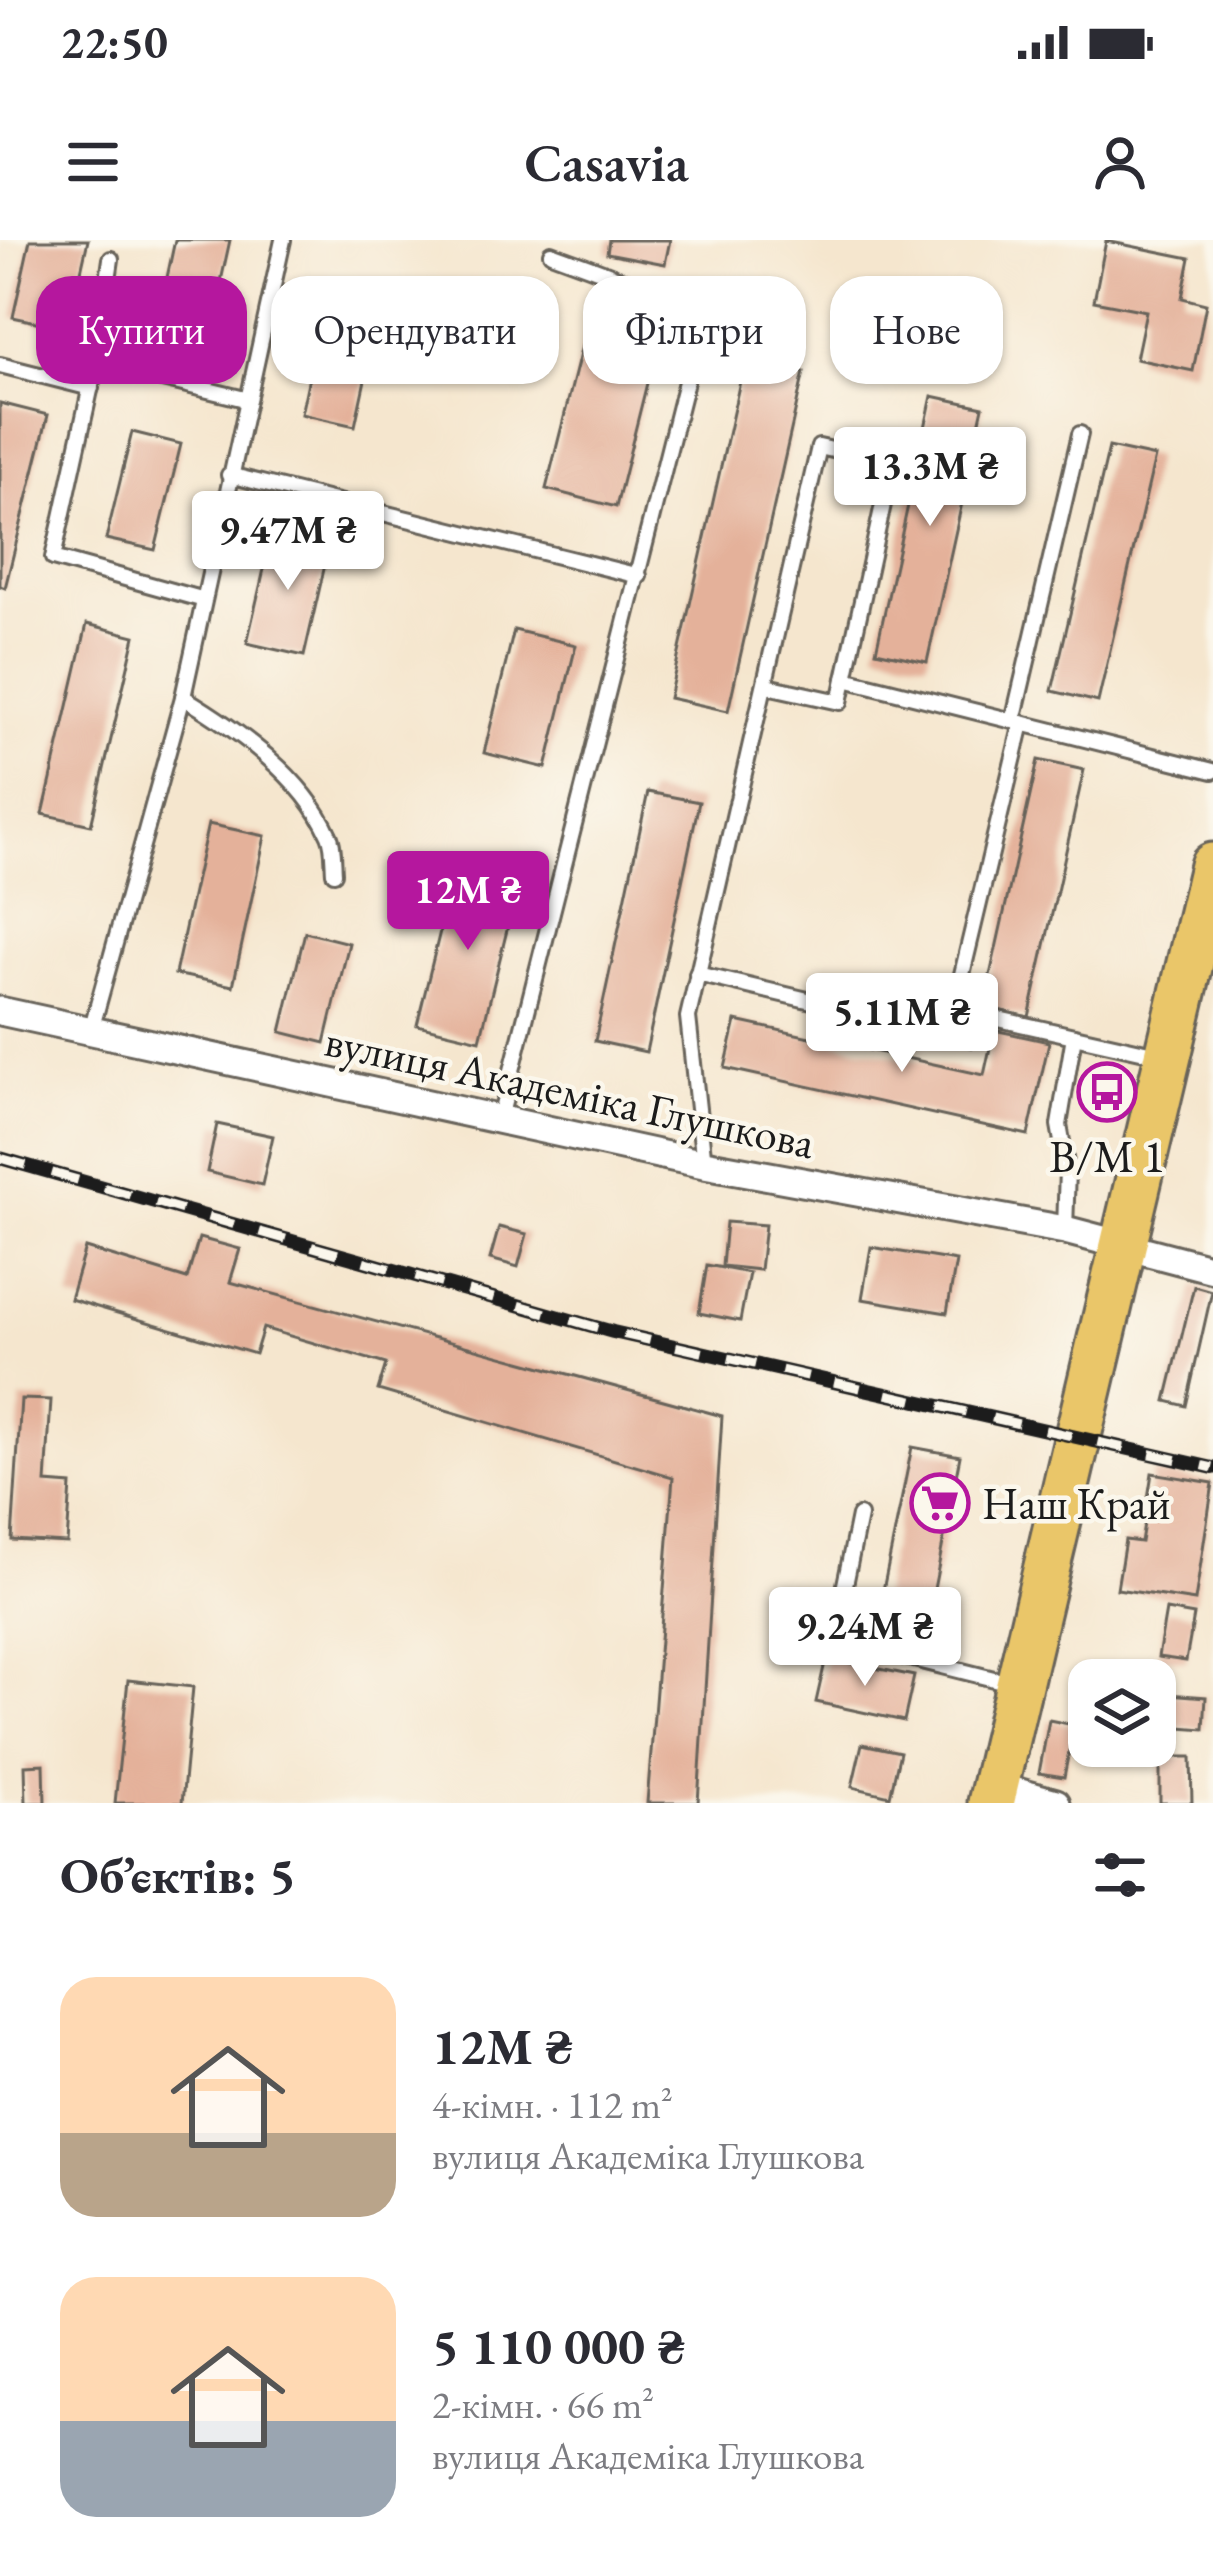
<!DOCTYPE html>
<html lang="uk">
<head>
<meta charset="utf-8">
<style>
  :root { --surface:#fff; --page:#f2f2f3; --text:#2b2b33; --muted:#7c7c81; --accent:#b5179e }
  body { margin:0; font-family:"EB Garamond",serif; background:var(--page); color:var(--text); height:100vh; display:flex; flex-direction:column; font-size:45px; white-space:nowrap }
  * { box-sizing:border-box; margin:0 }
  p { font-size:39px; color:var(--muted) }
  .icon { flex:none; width:66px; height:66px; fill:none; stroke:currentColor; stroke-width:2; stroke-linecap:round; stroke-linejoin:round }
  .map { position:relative; height:1563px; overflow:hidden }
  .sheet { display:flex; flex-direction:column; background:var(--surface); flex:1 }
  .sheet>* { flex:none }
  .hud { position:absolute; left:36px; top:36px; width:1143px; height:108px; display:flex; gap:24px }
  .buttons { position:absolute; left:1068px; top:1419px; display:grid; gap:24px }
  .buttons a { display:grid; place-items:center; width:108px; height:108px; border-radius:24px; background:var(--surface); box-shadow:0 3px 9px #0004; font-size:60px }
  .price { position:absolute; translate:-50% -102px; padding:0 27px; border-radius:12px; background:#fff; color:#222; font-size:39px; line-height:78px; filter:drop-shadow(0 3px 6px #0008) }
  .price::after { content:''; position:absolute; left:50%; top:72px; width:36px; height:27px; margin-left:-18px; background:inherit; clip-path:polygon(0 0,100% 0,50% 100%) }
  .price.on { background:var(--accent); color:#fff }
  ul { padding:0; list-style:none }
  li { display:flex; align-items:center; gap:36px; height:300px; padding:0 60px }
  li span { display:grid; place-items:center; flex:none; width:336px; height:240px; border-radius:36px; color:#555 }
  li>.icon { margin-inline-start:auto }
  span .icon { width:144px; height:144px; fill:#fffc; stroke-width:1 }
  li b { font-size:51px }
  h2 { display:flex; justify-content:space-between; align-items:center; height:144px; padding:0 60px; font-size:51px }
  .tag { padding:0 42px; border-radius:36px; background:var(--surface); box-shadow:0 3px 9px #0004; font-size:42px; line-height:108px }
  .tag.on { background:var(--accent); color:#fff }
  .status { display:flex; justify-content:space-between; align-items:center; height:84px; padding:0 60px; background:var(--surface); direction:ltr }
  .status svg { height:33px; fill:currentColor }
  header { display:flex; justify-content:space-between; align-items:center; height:156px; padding:0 60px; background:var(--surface); font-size:54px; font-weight:600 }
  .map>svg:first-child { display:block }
  .building { fill:#e4b19a }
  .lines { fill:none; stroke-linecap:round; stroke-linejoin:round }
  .lane-casing { stroke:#68635a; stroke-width:20 }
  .street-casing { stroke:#68635a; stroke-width:33 }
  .primary-casing { stroke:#68635a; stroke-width:51 }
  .lane { stroke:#fff; stroke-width:14 }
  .street { stroke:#fff; stroke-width:27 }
  .primary { stroke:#eac669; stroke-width:45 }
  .rail-casing { stroke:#1c1c1c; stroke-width:14 }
  .rail { stroke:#fbf7ec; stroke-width:9; stroke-dasharray:27; stroke-linecap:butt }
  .labels { text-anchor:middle; stroke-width:9; stroke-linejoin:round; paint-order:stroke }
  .street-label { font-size:45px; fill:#1c1c1c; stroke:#fbf7ec }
  .poi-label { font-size:45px; fill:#1c1c1c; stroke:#fbf7ec }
</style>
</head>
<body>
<div class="status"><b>22:50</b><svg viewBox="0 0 49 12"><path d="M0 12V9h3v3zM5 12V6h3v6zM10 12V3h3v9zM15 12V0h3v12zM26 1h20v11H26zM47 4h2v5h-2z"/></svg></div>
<header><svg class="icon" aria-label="menu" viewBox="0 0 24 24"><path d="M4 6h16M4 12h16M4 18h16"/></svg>Casavia<svg class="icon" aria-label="person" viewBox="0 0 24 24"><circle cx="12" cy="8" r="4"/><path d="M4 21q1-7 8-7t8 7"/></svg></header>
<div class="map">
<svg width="1213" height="1563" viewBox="0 0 1213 1563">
  <rect width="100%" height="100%" fill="#fbf7ec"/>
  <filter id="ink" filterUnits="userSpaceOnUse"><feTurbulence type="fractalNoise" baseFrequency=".00833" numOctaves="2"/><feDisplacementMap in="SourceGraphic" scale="24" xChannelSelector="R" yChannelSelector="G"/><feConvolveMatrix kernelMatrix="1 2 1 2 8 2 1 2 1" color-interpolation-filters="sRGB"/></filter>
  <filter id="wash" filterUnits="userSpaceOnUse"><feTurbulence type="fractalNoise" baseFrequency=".004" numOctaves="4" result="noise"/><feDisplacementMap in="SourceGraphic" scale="48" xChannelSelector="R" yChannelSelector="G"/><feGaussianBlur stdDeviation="2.7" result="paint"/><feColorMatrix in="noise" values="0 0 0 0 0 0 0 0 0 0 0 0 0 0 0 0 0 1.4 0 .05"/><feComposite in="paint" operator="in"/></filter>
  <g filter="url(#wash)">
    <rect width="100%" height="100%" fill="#f5e6ce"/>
    <g id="blocks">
      <!-- building -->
      <g class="building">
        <path d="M30 0H88L68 89 13 77Z"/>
        <path d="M175 0H230L207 105 155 94Z"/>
        <path d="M609 0H670L665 24 607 13Z"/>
        <path d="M1106 1 1190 18 1182 58 1206 64 1193 131 1136 119 1146 71 1094 61Z"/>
        <path d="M325 64 379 75 355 186 301 174Z"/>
        <path d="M586 90 656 107 616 267 546 249Z"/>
        <path d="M745 119 804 132 728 471 669 458Z"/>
        <path d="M932 156 983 167 927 422 876 411Z"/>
        <path d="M0 163 48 175 5 348 0 346Z"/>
        <path d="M132 192 181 204 155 310 106 299Z"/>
        <path d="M1109 207 1155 217 1098 462 1052 451Z"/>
        <path d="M273 290 330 303 304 416 247 403Z"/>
        <path d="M87 384 135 396 91 585 43 574Z"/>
        <path d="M514 390 576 405 546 528 484 513Z"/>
        <path d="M1038 520 1084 530 1029 777 983 767Z"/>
        <path d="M648 552 699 562 646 812 595 801Z"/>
        <path d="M208 584 265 596 233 746 175 734Z"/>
        <path d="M456 626 519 641 480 800 417 785Z"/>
        <path d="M305 692 349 703 325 803 281 792Z"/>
        <path d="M736 781 984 835 994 790 1049 802 1028 895 725 828Z"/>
        <path d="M217 884 273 896 262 945 207 932Z"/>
        <path d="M726 982 765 985 760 1030 722 1026Z"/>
        <path d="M499 987 527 994 518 1027 490 1019Z"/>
        <path d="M199 998 240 1009 230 1042 722 1176 698 1563H647L673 1237 378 1150 386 1124 263 1088 255 1114 70 1059 85 1008 187 1039Z"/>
        <path d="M871 1007 956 1021 947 1073 862 1059Z"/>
        <path d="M707 1025 749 1033 740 1081 699 1073Z"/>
        <path d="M1194 1046 1212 1051 1186 1166 1166 1161Z"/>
        <path d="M21 1159 51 1160 46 1243 71 1245 67 1303 12 1300Z"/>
        <path d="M912 1207 960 1216 926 1390 877 1380Z"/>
        <path d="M1152 1233 1213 1243 1195 1361 1117 1349 1125 1300 1141 1302Z"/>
        <path d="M1166 1370 1194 1375 1186 1421 1158 1417Z"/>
        <path d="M826 1418 914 1436 904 1481 816 1462Z"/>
        <path d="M128 1440 193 1447 182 1563H115Z"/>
        <path d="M1155 1453 1206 1457 1204 1489 1155 1485Z"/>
        <path d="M1049 1480 1074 1485 1064 1537 1039 1533Z"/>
        <path d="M862 1504 900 1512 890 1556 852 1547Z"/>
        <path d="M1160 1517H1191L1192 1563H1160Z"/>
        <path d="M44 1524 45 1563H26L25 1525Z"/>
      </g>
    </g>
  </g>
  <g filter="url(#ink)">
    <use href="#blocks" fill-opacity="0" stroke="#68635a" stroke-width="3"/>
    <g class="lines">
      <defs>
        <g id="lane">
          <path d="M111 19 96 123 53 318 201 359"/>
          <path d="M96 123 245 159"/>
          <path d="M0 125 91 148"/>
          <path d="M229 235 639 336"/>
          <path d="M845 439 1213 531"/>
          <path d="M183 457C236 489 303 536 329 595 334 605 333 621 334 633"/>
          <path d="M1013 481 1080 194"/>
          <path d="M697 734 974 799"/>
          <path d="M954 769 1163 816"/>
          <path d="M948 793 1022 483"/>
          <path d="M90 794 183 457 283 0"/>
          <path d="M499 882 699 90C658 47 606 34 551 13"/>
          <path d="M704 924 688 777 819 207 892 223 840 462 767 446"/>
          <path d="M1065 990 1067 929 1059 885 1074 796"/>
          <path d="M859 1276 834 1399 1014 1444"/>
        </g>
        <g id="street">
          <path d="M0 771 704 924 1065 990 1213 1029"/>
          <path d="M995 1546 1056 1563"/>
        </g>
        <path id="primary" d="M991 1563 1213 626"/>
      </defs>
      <!-- lane casing -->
      <use href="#lane" class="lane-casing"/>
      <!-- street casing -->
      <use href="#street" class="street-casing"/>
      <!-- primary casing -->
      <use href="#primary" class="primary-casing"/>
      <!-- lane -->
      <use href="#lane" class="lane"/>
      <!-- street -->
      <use href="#street" class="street"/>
      <!-- primary -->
      <use href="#primary" class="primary"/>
      <defs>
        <path id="rail" d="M0 918 613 1092 1213 1228"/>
      </defs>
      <!-- rail casing -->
      <use href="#rail" class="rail-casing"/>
      <!-- rail -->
      <use href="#rail" class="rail"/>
    </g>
  </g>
  <!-- icons -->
  <defs>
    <symbol id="bus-ring" viewBox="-11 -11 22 22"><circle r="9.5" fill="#fbf7ec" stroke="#b5179e" stroke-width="1.5"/><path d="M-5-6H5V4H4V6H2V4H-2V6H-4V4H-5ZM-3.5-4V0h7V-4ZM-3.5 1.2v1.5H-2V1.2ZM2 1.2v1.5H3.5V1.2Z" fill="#b5179e"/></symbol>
    <symbol id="supermarket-ring" viewBox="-11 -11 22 22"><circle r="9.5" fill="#fbf7ec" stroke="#b5179e" stroke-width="1.5"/><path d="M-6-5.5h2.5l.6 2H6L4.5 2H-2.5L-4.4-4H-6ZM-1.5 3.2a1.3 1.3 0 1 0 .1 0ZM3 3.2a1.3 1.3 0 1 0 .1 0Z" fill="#b5179e"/></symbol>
  </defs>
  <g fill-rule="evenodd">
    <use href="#bus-ring" x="1074" y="819" width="66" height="66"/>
    <use href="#supermarket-ring" x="907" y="1230" width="66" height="66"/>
  </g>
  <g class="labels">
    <!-- street labels -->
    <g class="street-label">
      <text transform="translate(570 851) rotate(12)" y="16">вулиця Академіка Глушкова</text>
    </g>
    <!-- poi labels -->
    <g class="poi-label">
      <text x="1107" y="932">В/М 1</text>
      <text x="982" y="1279" text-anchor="start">Наш Край</text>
    </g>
  </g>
</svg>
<div class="buttons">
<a><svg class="icon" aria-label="layers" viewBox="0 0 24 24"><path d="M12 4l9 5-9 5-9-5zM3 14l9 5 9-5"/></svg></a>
</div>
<b class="price" style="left:930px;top:289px">13.3M ₴</b>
<b class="price" style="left:288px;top:353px">9.47M ₴</b>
<b class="price on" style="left:468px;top:713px">12M ₴</b>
<b class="price" style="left:902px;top:835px">5.11M ₴</b>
<b class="price" style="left:865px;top:1449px">9.24M ₴</b>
<div class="hud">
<a class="tag on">Купити</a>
<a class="tag">Орендувати</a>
<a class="tag">Фільтри</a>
<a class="tag">Нове</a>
</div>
</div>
<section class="sheet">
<h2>Об’єктів: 5<svg class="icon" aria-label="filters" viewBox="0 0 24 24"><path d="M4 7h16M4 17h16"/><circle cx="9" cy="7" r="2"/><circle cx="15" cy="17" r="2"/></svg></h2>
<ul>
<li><span style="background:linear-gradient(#ffd9b3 65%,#b9a48a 0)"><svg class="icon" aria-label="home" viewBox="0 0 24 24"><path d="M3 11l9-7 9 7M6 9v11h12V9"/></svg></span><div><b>12M ₴</b><p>4-кімн. · 112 m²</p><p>вулиця Академіка Глушкова</p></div></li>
<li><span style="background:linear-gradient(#ffd9b3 60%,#9aa5b1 0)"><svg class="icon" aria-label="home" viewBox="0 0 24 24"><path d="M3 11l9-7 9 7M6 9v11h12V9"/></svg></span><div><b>5 110 000 ₴</b><p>2-кімн. · 66 m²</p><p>вулиця Академіка Глушкова</p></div></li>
</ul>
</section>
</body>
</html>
